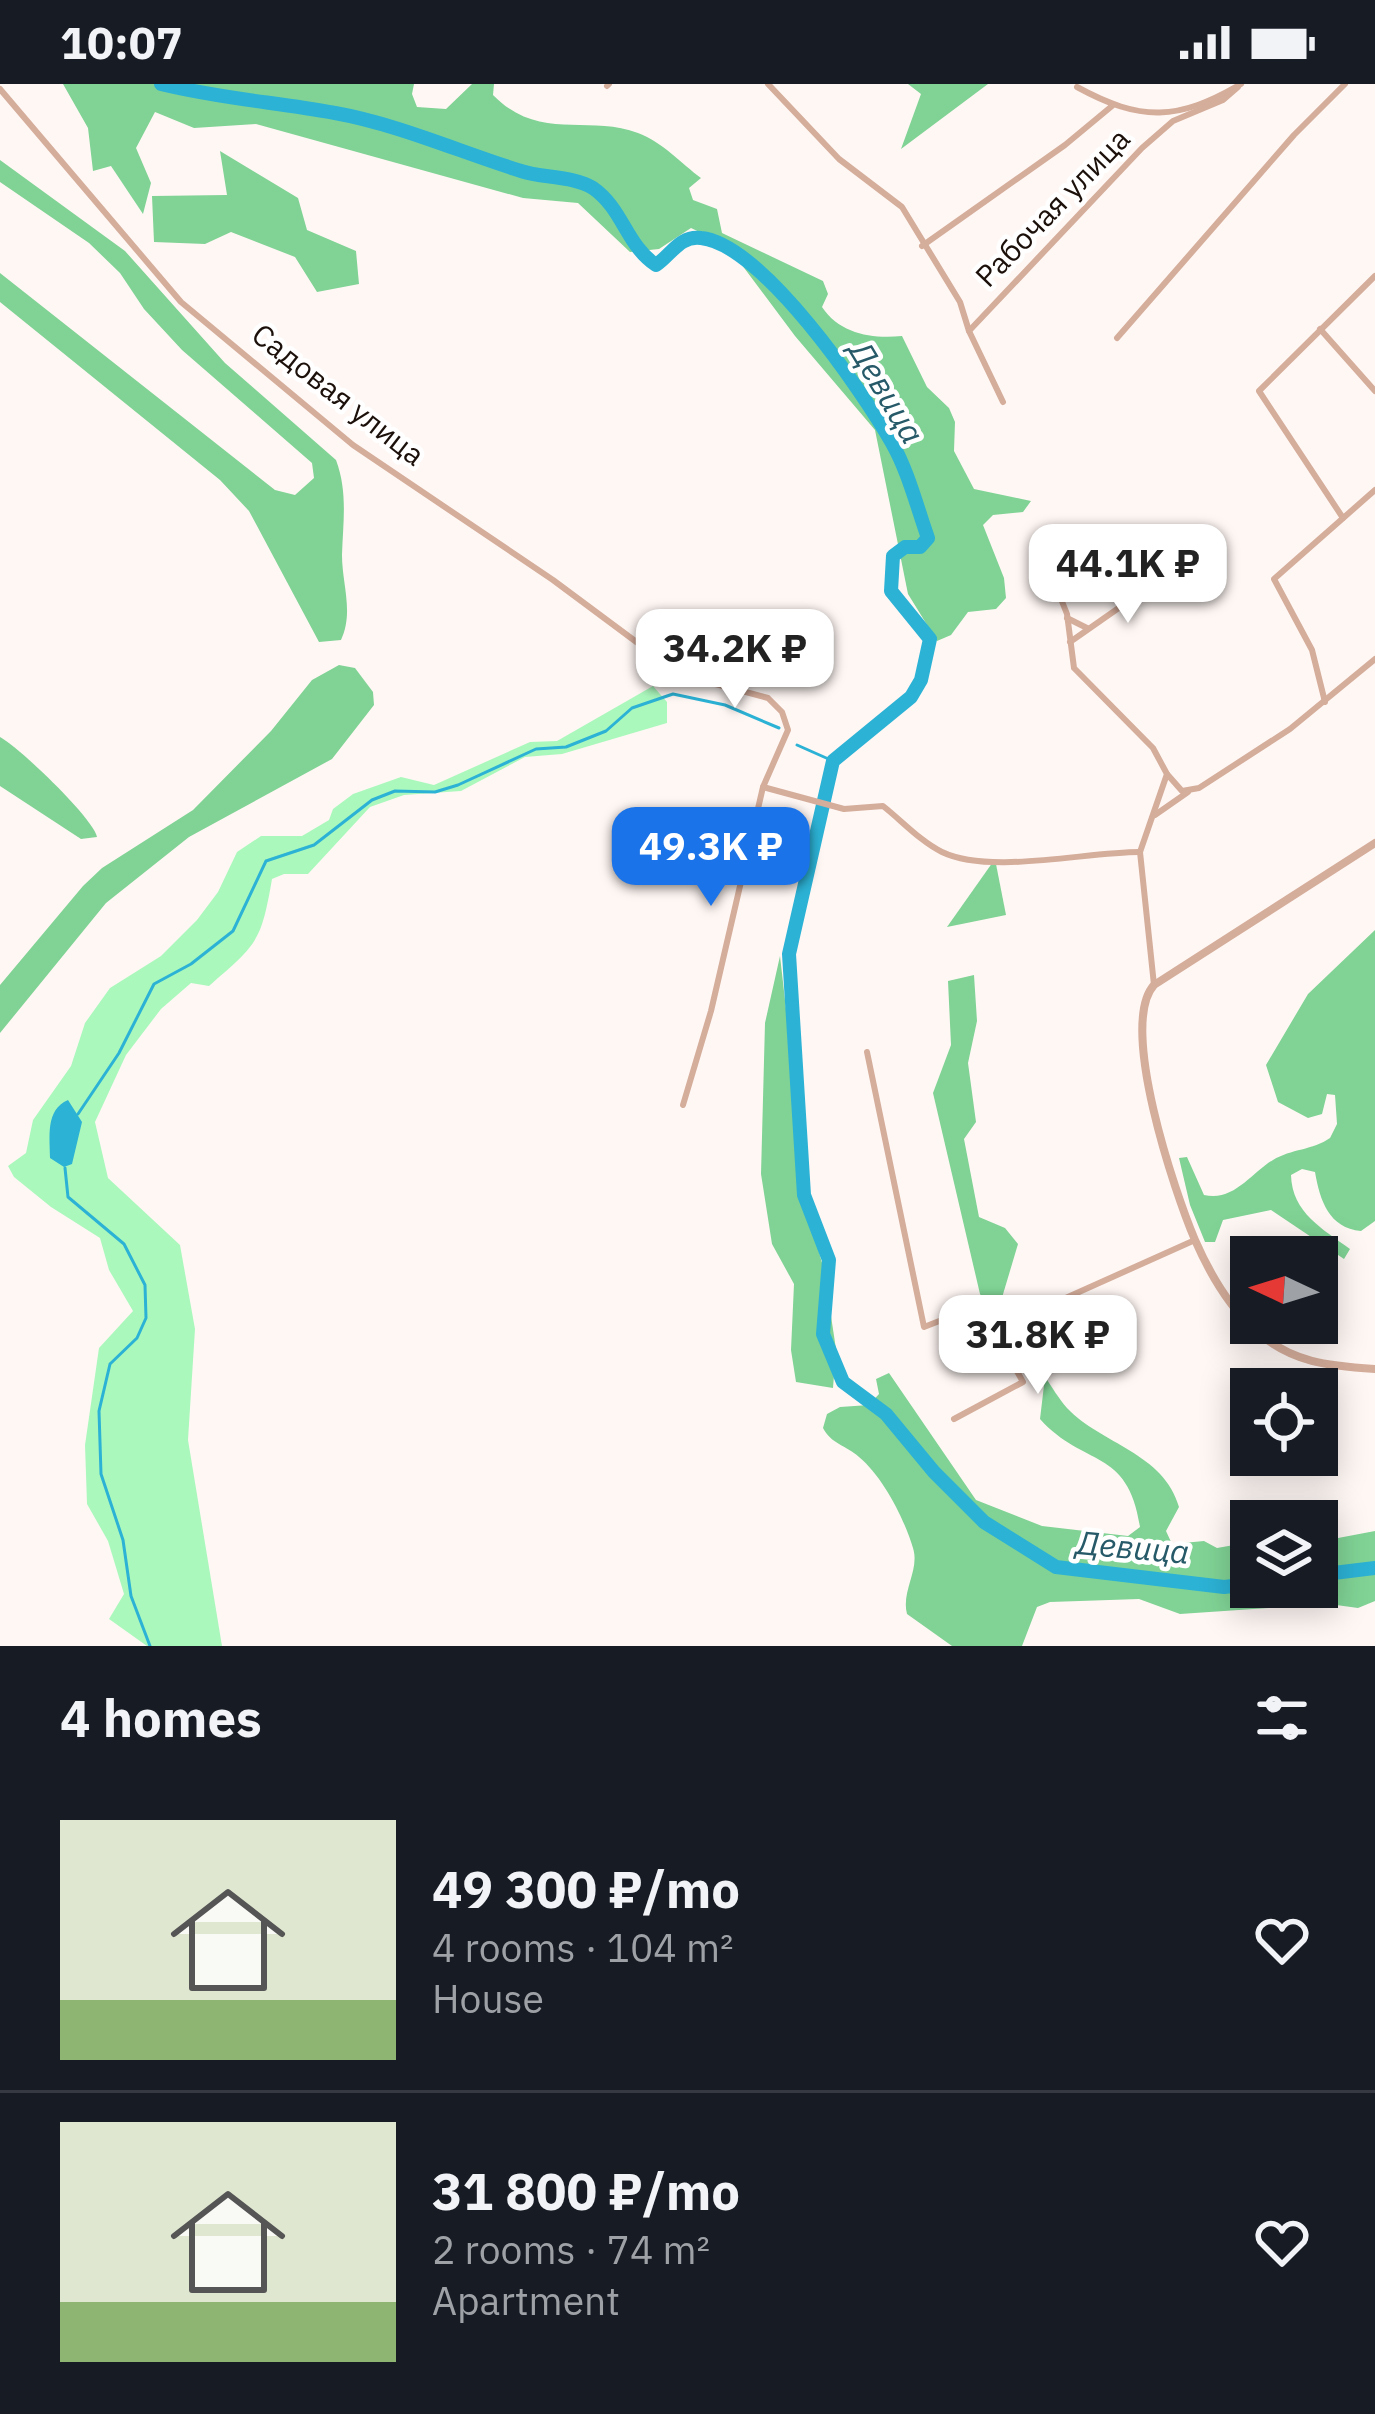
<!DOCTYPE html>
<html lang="en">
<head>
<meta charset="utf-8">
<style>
  :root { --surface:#171b24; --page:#20242c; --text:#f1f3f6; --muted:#9ea1a6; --line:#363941; --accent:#1a73e8 }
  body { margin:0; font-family:"IBM Plex Sans",sans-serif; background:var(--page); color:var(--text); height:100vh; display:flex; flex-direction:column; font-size:45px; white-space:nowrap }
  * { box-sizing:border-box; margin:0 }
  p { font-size:39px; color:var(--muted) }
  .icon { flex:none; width:66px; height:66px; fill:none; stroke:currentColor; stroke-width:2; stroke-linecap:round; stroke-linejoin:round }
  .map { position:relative; height:1562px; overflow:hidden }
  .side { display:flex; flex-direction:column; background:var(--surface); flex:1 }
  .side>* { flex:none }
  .needle { width:78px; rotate:274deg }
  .fabs { position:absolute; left:1230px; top:1152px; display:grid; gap:24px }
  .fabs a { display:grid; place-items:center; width:108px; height:108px; border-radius:0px; background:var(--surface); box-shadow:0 6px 30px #0003; font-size:60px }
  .price { position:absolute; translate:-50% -102px; padding:0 27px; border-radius:24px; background:#fff; color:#222; font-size:39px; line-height:78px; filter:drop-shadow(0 3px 6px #0008) }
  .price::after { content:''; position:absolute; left:50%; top:72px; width:36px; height:27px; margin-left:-18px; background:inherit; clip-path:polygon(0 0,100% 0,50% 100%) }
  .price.selected { background:var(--accent); color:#fff }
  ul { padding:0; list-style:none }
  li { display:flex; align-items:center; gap:36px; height:300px; padding:0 60px }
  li+li { border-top:3px solid var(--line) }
  li span { display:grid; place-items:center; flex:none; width:336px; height:240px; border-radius:0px; color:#555 }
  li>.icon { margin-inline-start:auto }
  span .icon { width:144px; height:144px; fill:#fffc; stroke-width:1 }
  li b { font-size:51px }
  h2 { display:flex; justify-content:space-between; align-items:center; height:144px; padding:0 60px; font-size:51px }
  .status { display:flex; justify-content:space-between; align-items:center; height:84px; padding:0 60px; background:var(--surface); direction:ltr }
  .status svg { height:33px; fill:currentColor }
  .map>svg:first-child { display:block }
  .green { fill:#abf8bd }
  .forest { fill:#80d395 }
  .water { fill:#2cb2d5 }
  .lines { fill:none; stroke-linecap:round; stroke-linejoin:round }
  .stream { stroke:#2cb2d5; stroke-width:3 }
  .river { stroke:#2cb2d5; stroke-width:14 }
  .minor { stroke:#d5ad9b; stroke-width:6 }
  .tertiary { stroke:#d5ad9b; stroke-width:8 }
  .labels { text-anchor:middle; stroke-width:9; stroke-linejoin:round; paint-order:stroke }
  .street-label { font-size:30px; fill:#1c100b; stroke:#fff }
  .water-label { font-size:33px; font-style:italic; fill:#275a69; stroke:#fff }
</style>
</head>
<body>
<div class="status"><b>10:07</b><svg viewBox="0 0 49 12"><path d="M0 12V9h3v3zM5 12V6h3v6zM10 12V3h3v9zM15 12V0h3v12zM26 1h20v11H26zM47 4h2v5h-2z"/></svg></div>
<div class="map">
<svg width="1375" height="1562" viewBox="0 0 1375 1562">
  <rect width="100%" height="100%" fill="#fff7f4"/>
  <!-- green -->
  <path class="green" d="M653 602 667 618V639L562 670 525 673 461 707 404 711 370 723 308 790H284L272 795C261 859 257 860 209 902L191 899 161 925 126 971 95 1038 108 1094 180 1161 195 1245 188 1356 222 1562H147L109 1535 124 1510 108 1457 87 1420 85 1361 99 1264 133 1227 109 1186 100 1154 51 1123 14 1093 8 1082 26 1069 33 1036 71 982 85 939 110 904 161 872 197 836 218 808 237 768 261 752H302L329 736 333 725 353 710 401 693 434 701 530 658 557 657Z"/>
  <!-- forest -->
  <g class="forest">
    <path d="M63 0H414L412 10 417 23 446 25 472 0H494L493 11C539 58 588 30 638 49 661 57 682 80 701 94L689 104 693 116 717 125 722 149 823 197 828 210 822 223C840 250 872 255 902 252L927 303 949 324 955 338 954 367 974 405 1031 417 1023 428 993 431 983 441 1004 494 1006 514 996 525 968 528 951 551 937 557 908 510 875 346 795 252 727 161 691 144 659 165 630 168 578 119 523 114 256 40 194 44 155 28 136 64 151 99 143 130 111 82 93 87 88 44Z"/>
    <path d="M908 0H988L901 65 921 10Z"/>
    <path d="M220 67 298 114 307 146 356 167 359 200 317 208 295 173 231 148 205 160 154 158 152 112 227 111Z"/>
    <path d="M0 76 125 167 225 279 336 376C348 408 343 438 342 471 342 500 354 528 341 556L319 558 249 427 220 396 0 218V189L275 406 295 411 314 394 312 379 182 266 144 225 120 189 89 159 0 98Z"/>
    <path d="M339 581 355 584 373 608 374 621 332 675 189 753 106 819 0 949V901L83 802 102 784 193 726 271 647 312 596Z"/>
    <path d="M0 653C20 664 93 734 97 753L81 755 0 702Z"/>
    <path d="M995 775 1006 831 947 843Z"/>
    <path d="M1375 846V1137L1361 1147C1329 1144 1320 1117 1315 1088L1302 1085 1291 1091C1292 1129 1323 1145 1350 1165L1344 1175 1271 1126 1223 1136 1215 1158H1205L1190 1121 1179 1074 1187 1073 1204 1111C1234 1118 1251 1089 1273 1076 1291 1065 1313 1066 1330 1054L1337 1040 1335 1011 1327 1010 1322 1030 1308 1034 1278 1018 1266 981 1308 910Z"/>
    <path d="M780 872 810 1136 824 1186 836 1265 833 1304 796 1298 791 1266 794 1200 772 1160 761 1090 765 939Z"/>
    <path d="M974 891 977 937 968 979 976 1038 964 1055 979 1133 1005 1144 1018 1160 1001 1217 987 1221 980 1210 933 1009 951 961 948 897Z"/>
    <path d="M889 1289 976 1416 1042 1442 1128 1452 1140 1443C1128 1363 1084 1384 1040 1335L1045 1293C1052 1303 1059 1315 1067 1324 1101 1360 1164 1369 1179 1423L1166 1447 1172 1460 1204 1457 1217 1464 1251 1458V1503H1317V1458L1375 1447V1517L1358 1524 1329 1520 1180 1530 1139 1515 1050 1518 1037 1523 1022 1562H952L907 1530C901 1507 920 1486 913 1464 904 1434 883 1393 859 1373 846 1361 831 1360 823 1344L827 1330 840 1323 869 1321 879 1310 876 1295Z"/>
  </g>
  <!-- water -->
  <path class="water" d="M68 1016 82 1038 72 1080 64 1083 50 1074C50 1053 45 1026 68 1016Z"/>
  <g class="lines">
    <!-- stream -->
    <g class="stream">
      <path d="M797 661 833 677"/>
      <path d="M78 1030 119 969 154 900 191 880 233 847 266 777 314 761 372 716 395 707 435 708 458 701 536 665 566 663 606 647 632 624 673 610 725 621 779 644"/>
      <path d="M65 1084 68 1113 124 1160 145 1201 146 1234 137 1254 110 1280 99 1327 101 1390 123 1456 131 1512 150 1562"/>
    </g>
    <!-- river -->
    <g class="river">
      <path d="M161 0C222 15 275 18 335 29 397 40 460 68 521 87 542 94 574 92 593 104 623 125 626 161 656 181 671 171 680 151 701 154 762 160 863 308 892 359 908 387 917 423 928 454L920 463H905L893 472 891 507 930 555 921 596 911 613 833 677 789 870 804 1111 829 1176 823 1250 843 1298 886 1330 934 1388 984 1438 1056 1483 1224 1503 1251 1500"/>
      <path d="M1317 1491 1375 1484"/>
    </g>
    <!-- minor -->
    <g class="minor">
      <path d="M768 0 839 75 902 123 960 218 969 247 1003 318"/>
      <path d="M607 2 609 0"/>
      <path d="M1077 3C1141 38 1178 37 1241 0"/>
      <path d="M0 5 181 218 353 361 553 496 666 580 693 594 768 614 782 628 788 646 763 703 711 927 683 1021"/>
      <path d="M922 162 1065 61 1112 22"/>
      <path d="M1320 245 1375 307"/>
      <path d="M969 247 1142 64 1173 37 1223 16 1238 3"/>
      <path d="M1117 254 1294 51 1345 0"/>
      <path d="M1343 434 1259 307 1375 192"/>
      <path d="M1047 480 1067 530 1074 584 1153 664 1167 690 1140 768 1154 901"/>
      <path d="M1067 534 1087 544"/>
      <path d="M1070 558 1133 514 1169 497"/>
      <path d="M1325 618 1312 566 1274 495 1375 406"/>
      <path d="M1167 690 1182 707 1199 704 1290 645 1375 575"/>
      <path d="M763 703 844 725 883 722C902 737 920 757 942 768 990 791 1085 768 1139 768"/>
      <path d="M1155 731 1188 708"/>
      <path d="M867 968 924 1243 970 1225 1050 1221 1195 1156"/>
      <path d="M954 1335 1023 1298 999 1255 1010 1228"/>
    </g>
    <!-- tertiary -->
    <path class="tertiary" d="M1375 759 1154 901C1118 941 1175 1109 1195 1156 1209 1188 1230 1224 1256 1247 1292 1279 1329 1282 1375 1285"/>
  </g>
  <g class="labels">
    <!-- street labels -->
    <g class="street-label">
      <text transform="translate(1053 124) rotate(-46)" y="10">Рабочая улица</text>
      <text transform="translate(338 311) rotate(38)" y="10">Садовая улица</text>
    </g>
    <!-- water labels -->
    <g class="water-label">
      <text transform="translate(887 308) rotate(59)" y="12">Девица</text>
      <text transform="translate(1133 1463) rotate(5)" y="12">Девица</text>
    </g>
  </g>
</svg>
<div class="fabs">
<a><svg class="needle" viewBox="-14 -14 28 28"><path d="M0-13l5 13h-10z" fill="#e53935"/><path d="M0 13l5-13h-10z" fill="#9ea1a6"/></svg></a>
<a><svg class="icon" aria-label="locate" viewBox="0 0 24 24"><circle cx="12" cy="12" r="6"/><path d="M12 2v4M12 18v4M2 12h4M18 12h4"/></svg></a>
<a><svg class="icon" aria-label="layers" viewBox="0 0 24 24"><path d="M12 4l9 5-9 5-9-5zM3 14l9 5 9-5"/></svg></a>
</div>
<b class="price" style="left:1128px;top:542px">44.1K ₽</b>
<b class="price" style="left:735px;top:627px">34.2K ₽</b>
<b class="price selected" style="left:711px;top:825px">49.3K ₽</b>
<b class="price" style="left:1038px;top:1313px">31.8K ₽</b>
</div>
<section class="side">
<h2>4 homes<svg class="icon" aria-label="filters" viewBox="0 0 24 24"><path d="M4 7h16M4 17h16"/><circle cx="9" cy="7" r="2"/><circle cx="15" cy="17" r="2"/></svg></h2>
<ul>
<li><span style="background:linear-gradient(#dfe7d0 75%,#8fb573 0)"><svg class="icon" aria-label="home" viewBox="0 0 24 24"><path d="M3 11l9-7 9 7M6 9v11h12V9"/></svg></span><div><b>49 300 ₽/mo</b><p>4 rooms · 104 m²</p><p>House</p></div><svg class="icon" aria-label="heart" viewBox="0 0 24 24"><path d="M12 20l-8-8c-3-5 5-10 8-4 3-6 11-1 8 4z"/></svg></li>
<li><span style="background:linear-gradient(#dfe7d0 75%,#8fb573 0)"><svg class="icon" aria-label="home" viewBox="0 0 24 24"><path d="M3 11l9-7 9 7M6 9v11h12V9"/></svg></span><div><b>31 800 ₽/mo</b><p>2 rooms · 74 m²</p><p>Apartment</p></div><svg class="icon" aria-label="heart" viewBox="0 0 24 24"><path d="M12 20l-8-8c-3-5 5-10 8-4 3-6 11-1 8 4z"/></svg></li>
</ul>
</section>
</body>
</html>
